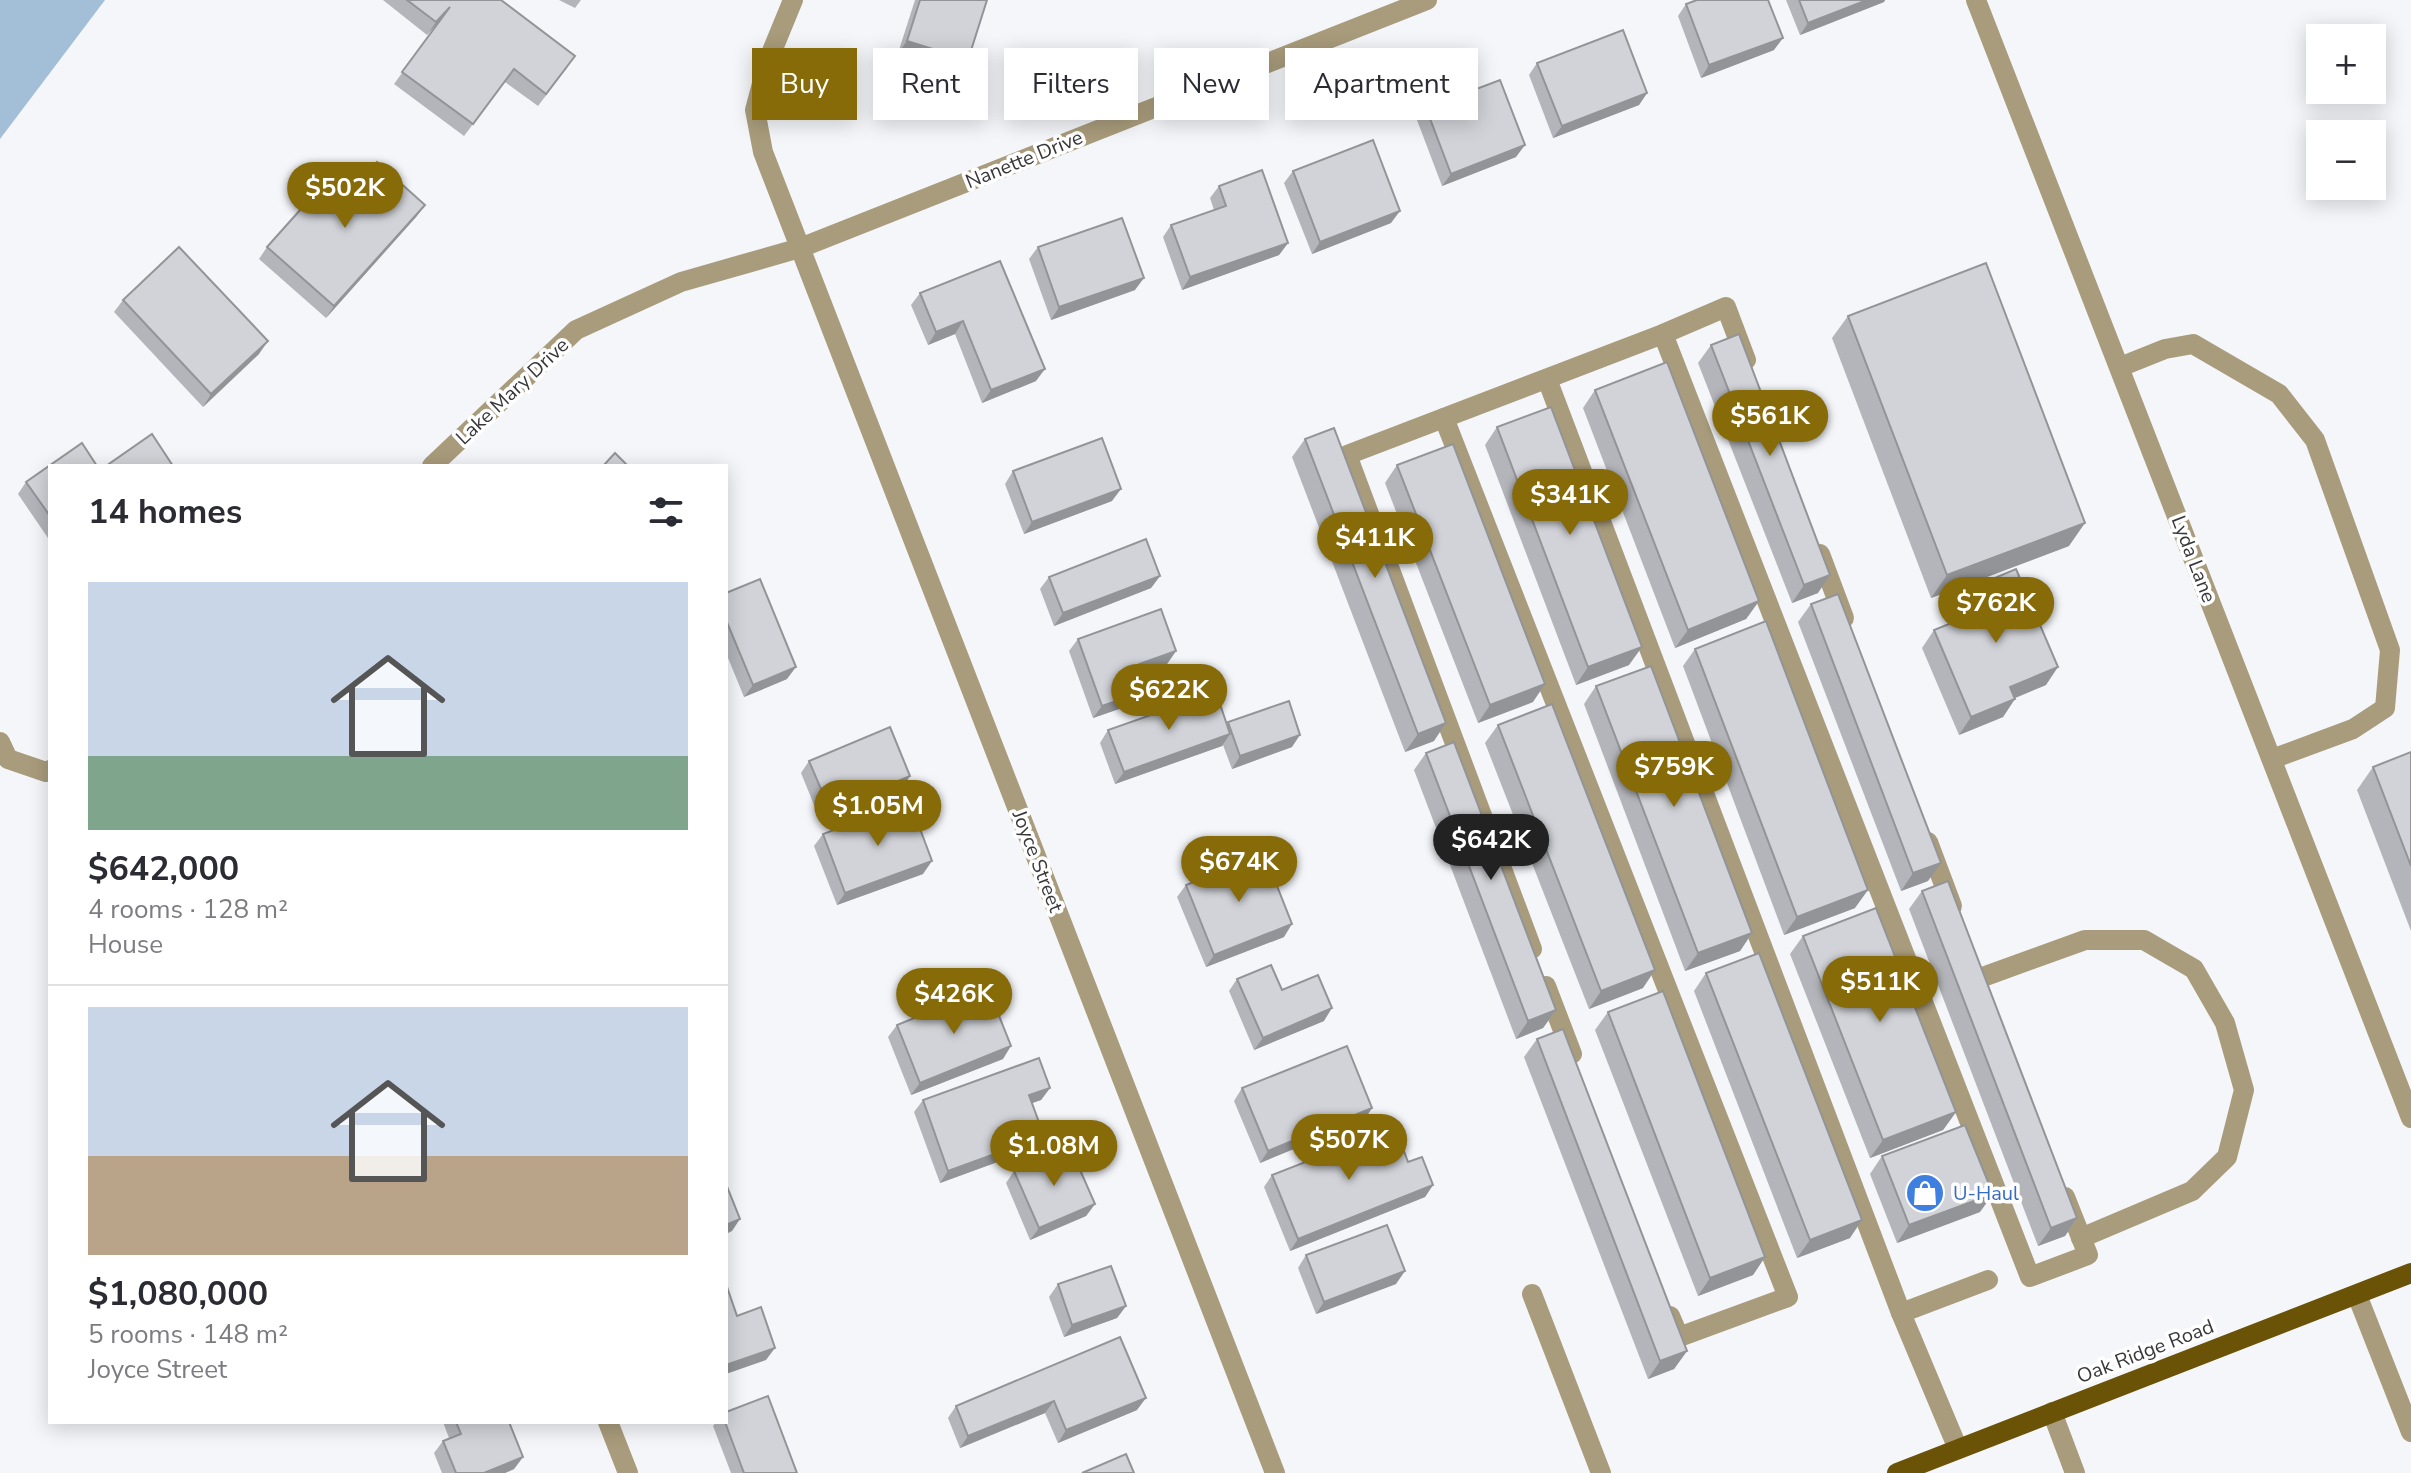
<!DOCTYPE html>
<html lang="en">
<head>
<meta charset="utf-8">
<style>
  :root { --surface:#fff; --page:#f2f2f3; --text:#2b2b33; --muted:#7c7c81; --line:#e1e1e2; --accent:#876b08 }
  body { margin:0; font-family:"Nunito Sans",sans-serif; background:var(--page); color:var(--text); height:100vh; display:flex; flex-direction:column; font-size:30px; white-space:nowrap }
  * { box-sizing:border-box; margin:0 }
  p { font-size:26px; color:var(--muted) }
  .icon { flex:none; width:44px; height:44px; fill:none; stroke:currentColor; stroke-width:2; stroke-linecap:round; stroke-linejoin:round }
  .map { position:relative; flex:1; overflow:hidden }
  .details { position:absolute; left:48px; top:464px; width:680px; height:960px; display:flex; flex-direction:column; background:var(--surface); border-radius:0px; box-shadow:0 4px 20px #0003 }
  .details>* { flex:none }
  .guide { position:absolute; left:752px; top:48px; width:760px; height:72px; display:flex; gap:16px }
  .fabs { position:absolute; left:2306px; top:24px; display:grid; gap:16px }
  .fabs a { display:grid; place-items:center; width:80px; height:80px; border-radius:0px; background:var(--surface); box-shadow:0 4px 20px #0003; font-size:40px }
  .price { position:absolute; translate:-50% -68px; padding:0 18px; border-radius:28px; background:var(--accent); color:#fff; font-size:26px; line-height:52px; filter:drop-shadow(0 2px 4px #0008) }
  .price::after { content:''; position:absolute; left:50%; top:48px; width:24px; height:18px; margin-left:-12px; background:inherit; clip-path:polygon(0 0,100% 0,50% 100%) }
  .price.on { background:#222; color:#fff }
  ul { padding:0; list-style:none }
  li { display:grid; align-content:center; gap:16px; height:424px; padding:0 40px }
  li+li { border-top:2px solid var(--line) }
  li span { display:grid; place-items:center; height:248px; border-radius:0px; color:#555 }
  li>.icon { margin-inline-start:auto }
  span .icon { width:144px; height:144px; fill:#fffc; stroke-width:1 }
  li b { font-size:34px }
  h2 { display:flex; justify-content:space-between; align-items:center; height:96px; padding:0 40px; font-size:34px }
  .pill { padding:0 28px; border-radius:0px; background:var(--surface); box-shadow:0 4px 20px #0003; font-size:28px; line-height:72px }
  .pill.on { background:var(--accent); color:#fff }
  .map>svg:first-child { display:block }
  .water { fill:#a3bfd7 }
  .lines { fill:none; stroke-linecap:round; stroke-linejoin:round }
  .minor { stroke:#a99c7c; stroke-width:20 }
  .major { stroke:#6a5206; stroke-width:20 }
  .wall { fill:#b4b5ba }
  .shaded-wall { fill:#929497 }
  .building { fill:#d1d3d8; stroke:#929497; stroke-width:2 }
  .labels { text-anchor:middle; stroke-width:7; stroke-linejoin:round; paint-order:stroke }
  .street-label { font-size:20px; fill:#38383a; stroke:#fff }
  .shop-label { font-size:20px; fill:#366cbe; stroke:#fff; text-anchor:start }
</style>
</head>
<body>
<div class="map">
<svg width="2411" height="1473" viewBox="0 0 2411 1473">
  <rect width="100%" height="100%" fill="#f4f6fa"/>
  <!-- water -->
  <path class="water" d="M0 0H105L0 139Z"/>
  <g class="lines">
    <!-- minor -->
    <g class="minor">
      <path d="M793 0 768 61 755 110 763 152 1275 1473"/>
      <path d="M1976 0 2411 1118"/>
      <path d="M1663 334 2030 1277 2088 1255 2065 1197"/>
      <path d="M2120 367 2165 349 2193 344 2279 394 2315 440 2390 650 2385 708 2353 729 2272 759"/>
      <path d="M1547 379 1901 1313 1958 1449"/>
      <path d="M1444 418 1788 1297 1679 1337 1670 1316"/>
      <path d="M432 466 576 330 681 282 800 248 1427 0"/>
      <path d="M1820 554 1844 618"/>
      <path d="M0 742 8 759 46 772 50 770"/>
      <path d="M1928 842 1952 906"/>
      <path d="M1532 949 1347 455 1663 334 1726 307 1746 360"/>
      <path d="M1980 978 2085 940H2144L2194 969 2225 1023 2244 1090 2227 1157 2192 1191 2081 1238"/>
      <path d="M1546 986 1572 1054"/>
      <path d="M1532 1294 1601 1473"/>
      <path d="M2357 1295 2411 1432"/>
      <path d="M1901 1313 1988 1280"/>
      <path d="M2052 1412 2075 1473"/>
      <path d="M608 1422 628 1473"/>
    </g>
    <!-- major -->
    <path class="major" d="M1897 1473 2411 1273"/>
  </g>
  <!-- wall -->
  <g class="wall">
    <path d="M383 0H501L567 68 538 106 505 82 464 136 394 84 439 22 427 35Z"/>
    <path d="M559 0H581L575 8Z"/>
    <path d="M915 0H987L968 60 959 72 898 53Z"/>
    <path d="M1786 0H1885L1884 2 1800 35Z"/>
    <path d="M1686 4 1774 50 1701 78 1678 16Z"/>
    <path d="M1537 63 1647 93 1639 105 1553 138 1529 75Z"/>
    <path d="M1426 108 1516 157 1442 186 1417 120Z"/>
    <path d="M1293 171 1391 223 1312 254 1284 183Z"/>
    <path d="M1219 186 1288 243 1279 255 1182 290 1163 237 1171 225 1214 210 1210 198Z"/>
    <path d="M354 188 425 205 416 217 326 318 259 259 267 247Z"/>
    <path d="M1038 247 1135 290 1051 320 1029 259Z"/>
    <path d="M1000 261 1036 381 982 403 955 334 928 345 911 305 920 293Z"/>
    <path d="M123 300 259 354 203 407 114 312Z"/>
    <path d="M1848 316 2069 546 1931 598 1832 338Z"/>
    <path d="M1711 345 1818 593 1792 603 1698 363Z"/>
    <path d="M1595 390 1759 601 1746 619 1675 648 1583 408Z"/>
    <path d="M1497 427 1629 665 1576 685 1485 445Z"/>
    <path d="M1305 439 1434 741 1405 752 1292 457Z"/>
    <path d="M1397 465 1533 702 1478 723 1385 483Z"/>
    <path d="M50 466V541L18 494 26 482Z"/>
    <path d="M1013 471 1112 501 1024 534 1005 484Z"/>
    <path d="M1160 576 1151 588 1054 626 1040 589 1049 577Z"/>
    <path d="M1971 588 2046 685 2015 698 2003 717 1959 735 1922 648 1934 630 1964 618 1959 606Z"/>
    <path d="M726 593 787 679 744 697 726 653Z"/>
    <path d="M1811 604 1928 881 1901 891 1798 622Z"/>
    <path d="M1078 639 1176 651 1167 664 1142 672 1139 702 1093 718 1069 651Z"/>
    <path d="M1695 649 1855 908 1784 935 1683 666Z"/>
    <path d="M1596 686 1752 933 1740 951 1685 971 1584 704Z"/>
    <path d="M1228 722 1292 747 1232 769 1223 745 1222 746 1115 784 1100 743 1108 730 1227 724Z"/>
    <path d="M1498 725 1643 988 1589 1009 1485 743Z"/>
    <path d="M2411 752V931L2357 790 2373 767Z"/>
    <path d="M1426 753 1556 1010 1543 1028 1516 1039 1414 770Z"/>
    <path d="M809 761 902 789 821 822 801 773Z"/>
    <path d="M823 834 923 874 837 905 814 846Z"/>
    <path d="M1186 885 1284 937 1206 967 1177 897Z"/>
    <path d="M1922 891 2077 1218 2065 1236 2038 1246 1909 909Z"/>
    <path d="M1803 936 1956 1112 1943 1130 1870 1158 1790 954Z"/>
    <path d="M1706 973 1850 1238 1797 1258 1694 991Z"/>
    <path d="M1237 979 1282 990 1324 1021 1254 1050 1229 991Z"/>
    <path d="M1608 1012 1765 1257 1753 1275 1698 1296 1595 1030Z"/>
    <path d="M897 1025 1003 1059 911 1095 888 1037Z"/>
    <path d="M1537 1039 1687 1351 1674 1369 1648 1379 1524 1057Z"/>
    <path d="M1050 1088 1041 1100 1032 1103 1044 1136 1036 1148 940 1183 914 1112 923 1100Z"/>
    <path d="M1242 1088 1372 1108 1364 1120 1260 1163 1234 1101Z"/>
    <path d="M1882 1156 1980 1212 1897 1243 1870 1174Z"/>
    <path d="M1408 1162 1433 1185 1425 1197 1290 1251 1264 1187 1272 1175Z"/>
    <path d="M1014 1171 1095 1204 1086 1216 1030 1240 1006 1183Z"/>
    <path d="M1306 1255 1396 1284 1316 1314 1298 1268Z"/>
    <path d="M1058 1284 1126 1306 1117 1318 1064 1337 1049 1297Z"/>
    <path d="M1120 1337 1137 1410 1058 1443 1045 1413 960 1448 948 1418 956 1406Z"/>
    <path d="M443 1422H509L523 1457 514 1469 505 1473H442L434 1453 443 1441 449 1438Z"/>
    <path d="M716 1422H726L797 1473H731L713 1426Z"/>
  </g>
  <!-- shaded-wall -->
  <g class="shaded-wall">
    <path d="M1867 0H1885L1884 2 1800 35 1808 23Z"/>
    <path d="M450 7 441 19 427 35 436 22Z"/>
    <path d="M1783 38 1774 50 1701 78 1709 65Z"/>
    <path d="M907 41 968 60 959 72 898 53Z"/>
    <path d="M1647 93 1639 105 1553 138 1562 126Z"/>
    <path d="M1525 145 1516 157 1442 186 1451 174Z"/>
    <path d="M425 205 416 217 326 318 334 306Z"/>
    <path d="M1400 211 1391 223 1312 254 1320 242Z"/>
    <path d="M1288 243 1279 255 1182 290 1190 277Z"/>
    <path d="M1144 278 1135 290 1051 320 1059 307Z"/>
    <path d="M963 321 955 334 928 345 936 332Z"/>
    <path d="M268 341 259 354 203 407 211 394Z"/>
    <path d="M1045 369 1036 381 982 403 991 390Z"/>
    <path d="M1121 489 1112 501 1024 534 1032 522Z"/>
    <path d="M2085 523 2069 546 1931 598 1947 575Z"/>
    <path d="M1830 575 1818 593 1792 603 1804 585Z"/>
    <path d="M1160 576 1151 588 1054 626 1063 613Z"/>
    <path d="M1759 601 1746 619 1675 648 1688 630Z"/>
    <path d="M1642 647 1629 665 1576 685 1588 667Z"/>
    <path d="M1176 651 1167 664 1130 676 1139 664Z"/>
    <path d="M796 667 787 679 744 697 753 685Z"/>
    <path d="M2058 667 2046 685 1998 705 2010 687Z"/>
    <path d="M1545 684 1533 702 1478 723 1490 705Z"/>
    <path d="M1148 690 1139 702 1093 718 1102 706Z"/>
    <path d="M2015 699 2003 717 1959 735 1971 717Z"/>
    <path d="M1446 723 1434 741 1405 752 1418 734Z"/>
    <path d="M1230 734 1222 746 1115 784 1124 772Z"/>
    <path d="M1300 735 1292 747 1232 769 1240 756Z"/>
    <path d="M910 776 902 789 821 822 830 810Z"/>
    <path d="M932 861 923 874 837 905 845 893Z"/>
    <path d="M1941 863 1928 881 1901 891 1913 873Z"/>
    <path d="M1868 890 1855 908 1784 935 1797 917Z"/>
    <path d="M1292 924 1284 937 1206 967 1214 955Z"/>
    <path d="M1752 933 1740 951 1685 971 1698 953Z"/>
    <path d="M1655 970 1643 988 1589 1009 1601 991Z"/>
    <path d="M1332 1008 1324 1021 1254 1050 1263 1038Z"/>
    <path d="M1556 1010 1543 1028 1516 1039 1528 1021Z"/>
    <path d="M1011 1046 1003 1059 911 1095 920 1083Z"/>
    <path d="M1050 1088 1041 1100 1021 1107 1029 1095Z"/>
    <path d="M1372 1108 1364 1120 1260 1163 1268 1151Z"/>
    <path d="M1956 1112 1943 1130 1870 1158 1883 1140Z"/>
    <path d="M1044 1136 1036 1148 940 1183 948 1171Z"/>
    <path d="M1433 1185 1425 1197 1290 1251 1298 1239Z"/>
    <path d="M1993 1194 1980 1212 1897 1243 1909 1225Z"/>
    <path d="M1095 1204 1086 1216 1030 1240 1039 1228Z"/>
    <path d="M2077 1218 2065 1236 2038 1246 2051 1228Z"/>
    <path d="M740 1219 732 1231 726 1234V1225Z"/>
    <path d="M1862 1220 1850 1238 1797 1258 1810 1240Z"/>
    <path d="M1765 1257 1753 1275 1698 1296 1710 1278Z"/>
    <path d="M1405 1271 1396 1284 1316 1314 1324 1302Z"/>
    <path d="M1126 1306 1117 1318 1064 1337 1072 1325Z"/>
    <path d="M775 1348 766 1360 726 1374V1365Z"/>
    <path d="M1687 1351 1674 1369 1648 1379 1660 1361Z"/>
    <path d="M1146 1398 1137 1410 1058 1443 1066 1430Z"/>
    <path d="M1054 1401 1045 1413 960 1448 968 1436Z"/>
    <path d="M523 1457 514 1469 505 1473H484Z"/>
  </g>
  <!-- building -->
  <g class="building">
    <path d="M407 0H501L575 56 546 94 514 69 473 124 402 72 450 7 436 22Z"/>
    <path d="M920 0H987L968 60 907 41Z"/>
    <path d="M1697 0H1768L1783 38 1709 65 1686 4Z"/>
    <path d="M1799 0H1867L1808 23Z"/>
    <path d="M1623 30 1647 93 1562 126 1537 63Z"/>
    <path d="M1500 80 1525 145 1451 174 1426 108Z"/>
    <path d="M1373 140 1400 211 1320 242 1293 171Z"/>
    <path d="M377 162 425 205 334 306 267 247 335 171 354 188Z"/>
    <path d="M1262 170 1288 243 1190 277 1171 225 1226 206 1219 186Z"/>
    <path d="M1122 218 1144 278 1059 307 1038 247Z"/>
    <path d="M179 247 268 341 211 394 123 300Z"/>
    <path d="M1000 261 1045 369 991 390 963 321 936 332 920 293Z"/>
    <path d="M1986 263 2085 523 1947 575 1848 316Z"/>
    <path d="M1739 334 1830 575 1804 585 1711 345Z"/>
    <path d="M1667 362 1759 601 1688 630 1595 390Z"/>
    <path d="M1551 407 1642 647 1588 667 1497 427Z"/>
    <path d="M1334 428 1446 723 1418 734 1305 439Z"/>
    <path d="M152 434 173 466H106Z"/>
    <path d="M1102 438 1121 489 1032 522 1013 471Z"/>
    <path d="M82 443 97 466H50V516L26 482Z"/>
    <path d="M1453 444 1545 684 1490 705 1397 465Z"/>
    <path d="M615 453 628 466H603Z"/>
    <path d="M1146 539 1160 576 1063 613 1049 577Z"/>
    <path d="M2016 569 2058 667 2010 687 2015 699 1971 717 1934 630 1981 611 1971 588Z"/>
    <path d="M760 579 796 667 753 685 726 620V593Z"/>
    <path d="M1838 594 1941 863 1913 873 1811 604Z"/>
    <path d="M1161 609 1176 651 1139 664 1148 690 1102 706 1078 639Z"/>
    <path d="M1766 621 1868 890 1797 917 1695 649Z"/>
    <path d="M1651 666 1752 933 1698 953 1596 686Z"/>
    <path d="M1216 692 1230 734 1124 772 1108 730Z"/>
    <path d="M1289 701 1300 735 1240 756 1228 722Z"/>
    <path d="M1552 704 1655 970 1601 991 1498 725Z"/>
    <path d="M890 727 910 776 830 810 809 761Z"/>
    <path d="M1454 742 1556 1010 1528 1021 1426 753Z"/>
    <path d="M2411 752V866L2373 767Z"/>
    <path d="M910 802 932 861 845 893 823 834Z"/>
    <path d="M1264 853 1292 924 1214 955 1186 885Z"/>
    <path d="M1948 881 2077 1218 2051 1228 1922 891Z"/>
    <path d="M1876 908 1956 1112 1883 1140 1803 936Z"/>
    <path d="M1759 953 1862 1220 1810 1240 1706 973Z"/>
    <path d="M1271 965 1282 990 1318 975 1332 1008 1263 1038 1237 979Z"/>
    <path d="M988 988 1011 1046 920 1083 897 1025Z"/>
    <path d="M1663 991 1765 1257 1710 1278 1608 1012Z"/>
    <path d="M1563 1029 1687 1351 1660 1361 1537 1039Z"/>
    <path d="M1347 1046 1372 1108 1268 1151 1242 1088Z"/>
    <path d="M1039 1058 1050 1088 1029 1095 1044 1136 948 1171 923 1100Z"/>
    <path d="M1965 1125 1993 1194 1909 1225 1882 1156Z"/>
    <path d="M1395 1127 1408 1162 1422 1157 1433 1185 1298 1239 1272 1175Z"/>
    <path d="M1070 1147 1095 1204 1039 1228 1014 1171Z"/>
    <path d="M726 1184 740 1219 726 1225Z"/>
    <path d="M1387 1225 1405 1271 1324 1302 1306 1255Z"/>
    <path d="M1111 1266 1126 1306 1072 1325 1058 1284Z"/>
    <path d="M726 1284 737 1316 761 1307 775 1348 726 1365Z"/>
    <path d="M1120 1337 1146 1398 1066 1430 1054 1401 968 1436 956 1406Z"/>
    <path d="M768 1396 797 1473H744L725 1422 726 1412Z"/>
    <path d="M456 1422H509L523 1457 484 1473H456L443 1441 461 1434Z"/>
    <path d="M1126 1454 1134 1473H1082Z"/>
  </g>
  <!-- icons -->
  <defs>
    <symbol id="shop-disc" viewBox="-11 -11 22 22"><circle r="9.5" fill="#3f7fe0" stroke="#fff"/><path d="M-5-2.5h2.3a2.7 3.5 0 0 1 5.4 0H5L5.5 6h-11ZM-1.5-2.5h3a1.5 2.3 0 0 0-3 0Z" fill="#fff"/></symbol>
  </defs>
  <g fill-rule="evenodd">
    <use href="#shop-disc" x="1903" y="1171" width="44" height="44"/>
  </g>
  <g class="labels">
    <!-- street labels -->
    <g class="street-label">
      <text transform="translate(1024 159) rotate(-22)" y="7">Nanette Drive</text>
      <text transform="translate(512 391) rotate(-43)" y="7">Lake Mary Drive</text>
      <text transform="translate(2194 559) rotate(69)" y="7">Lyda Lane</text>
      <text transform="translate(1038 861) rotate(69)" y="7">Joyce Street</text>
      <text transform="translate(2145 1351) rotate(-21)" y="7">Oak Ridge Road</text>
    </g>
    <!-- shop labels -->
    <g class="shop-label">
      <text x="1953" y="1200">U-Haul</text>
    </g>
  </g>
</svg>
<div class="fabs">
<a>+</a>
<a>−</a>
</div>
<b class="price" style="left:345px;top:230px">$502K</b>
<b class="price" style="left:1770px;top:458px">$561K</b>
<b class="price" style="left:1570px;top:537px">$341K</b>
<b class="price" style="left:1375px;top:580px">$411K</b>
<b class="price" style="left:1996px;top:645px">$762K</b>
<b class="price" style="left:1169px;top:732px">$622K</b>
<b class="price" style="left:1674px;top:809px">$759K</b>
<b class="price" style="left:878px;top:848px">$1.05M</b>
<b class="price on" style="left:1491px;top:882px">$642K</b>
<b class="price" style="left:1239px;top:904px">$674K</b>
<b class="price" style="left:1880px;top:1024px">$511K</b>
<b class="price" style="left:954px;top:1036px">$426K</b>
<b class="price" style="left:1349px;top:1182px">$507K</b>
<b class="price" style="left:1054px;top:1188px">$1.08M</b>
<div class="guide">
<a class="pill on">Buy</a>
<a class="pill">Rent</a>
<a class="pill">Filters</a>
<a class="pill">New</a>
<a class="pill">Apartment</a>
</div>
<section class="details">
<h2>14 homes<svg class="icon" aria-label="filters" viewBox="0 0 24 24"><path d="M4 7h16M4 17h16"/><circle cx="9" cy="7" r="2"/><circle cx="15" cy="17" r="2"/></svg></h2>
<ul>
<li><span style="background:linear-gradient(#c9d6e8 70%,#7fa58c 0)"><svg class="icon" aria-label="home" viewBox="0 0 24 24"><path d="M3 11l9-7 9 7M6 9v11h12V9"/></svg></span><div><b>$642,000</b><p>4 rooms · 128 m²</p><p>House</p></div></li>
<li><span style="background:linear-gradient(#c9d6e8 60%,#b9a48a 0)"><svg class="icon" aria-label="home" viewBox="0 0 24 24"><path d="M3 11l9-7 9 7M6 9v11h12V9"/></svg></span><div><b>$1,080,000</b><p>5 rooms · 148 m²</p><p>Joyce Street</p></div></li>
</ul>
</section>
</div>
</body>
</html>
